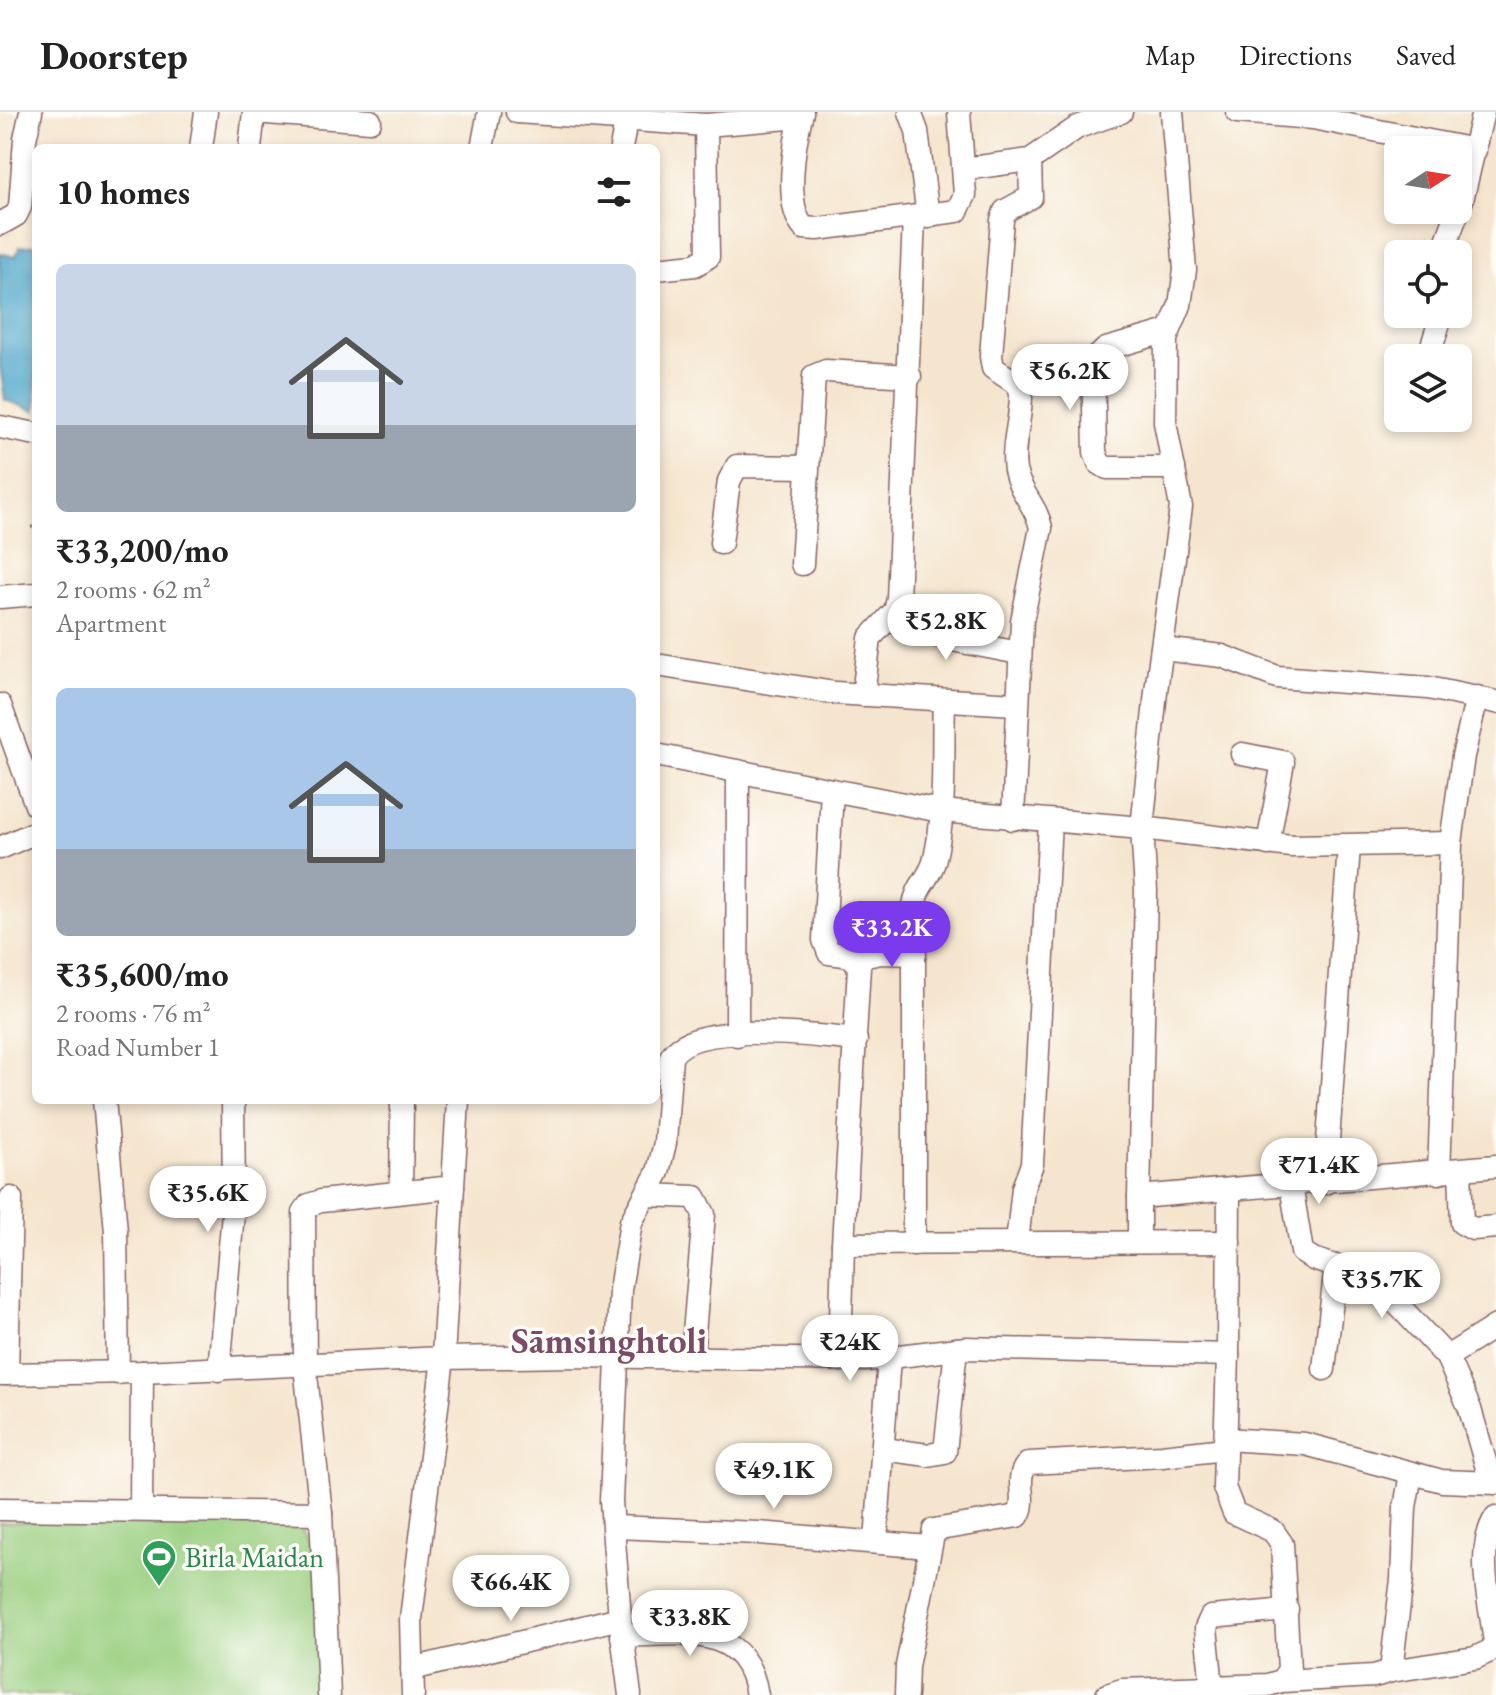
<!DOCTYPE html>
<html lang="en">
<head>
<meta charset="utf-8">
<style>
  :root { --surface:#fff; --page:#f2f2f2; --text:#222; --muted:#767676; --line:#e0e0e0; --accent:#7c3aed }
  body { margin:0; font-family:"EB Garamond",serif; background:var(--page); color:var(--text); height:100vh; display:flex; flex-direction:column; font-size:30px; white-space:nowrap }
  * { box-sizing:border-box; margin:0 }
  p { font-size:26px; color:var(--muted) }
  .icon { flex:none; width:44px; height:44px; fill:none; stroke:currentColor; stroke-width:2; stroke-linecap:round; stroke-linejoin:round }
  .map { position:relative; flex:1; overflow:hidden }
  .panel { position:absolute; left:32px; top:32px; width:628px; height:960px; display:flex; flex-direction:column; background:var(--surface); border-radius:12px; box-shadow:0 4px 12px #0003 }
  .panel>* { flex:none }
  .needle { width:52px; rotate:78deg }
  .tools { position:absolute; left:1384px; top:24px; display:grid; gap:16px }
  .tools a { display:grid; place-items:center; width:88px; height:88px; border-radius:12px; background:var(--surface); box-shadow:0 4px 12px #0003; font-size:40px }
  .price { position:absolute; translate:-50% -68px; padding:0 18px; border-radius:28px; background:#fff; color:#222; font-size:26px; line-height:52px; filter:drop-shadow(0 2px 4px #0008) }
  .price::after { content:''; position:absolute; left:50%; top:48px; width:24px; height:18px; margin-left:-12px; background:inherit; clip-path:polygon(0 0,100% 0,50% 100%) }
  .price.current { background:var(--accent); color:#fff }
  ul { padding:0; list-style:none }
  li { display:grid; align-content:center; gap:16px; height:424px; padding:0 24px }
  li span { display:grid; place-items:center; height:248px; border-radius:12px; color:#555 }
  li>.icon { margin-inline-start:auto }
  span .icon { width:144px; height:144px; fill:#fffc; stroke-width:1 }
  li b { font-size:34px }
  h2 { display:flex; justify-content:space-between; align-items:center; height:96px; padding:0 24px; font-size:34px }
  header { display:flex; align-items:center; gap:48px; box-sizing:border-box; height:112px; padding:0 40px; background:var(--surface); border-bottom:2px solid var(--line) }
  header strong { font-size:38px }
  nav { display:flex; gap:44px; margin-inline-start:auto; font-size:28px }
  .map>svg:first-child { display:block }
  .green { fill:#9acf80; stroke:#727756; stroke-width:2 }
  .water { fill:#4ba5c9; stroke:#4a627a; stroke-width:2 }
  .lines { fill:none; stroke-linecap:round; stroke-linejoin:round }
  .minor-casing { stroke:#866464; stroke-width:25 }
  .path { stroke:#866464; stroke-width:3; stroke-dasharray:2 6; stroke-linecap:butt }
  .minor { stroke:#fff; stroke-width:22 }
  .labels { text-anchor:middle; stroke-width:7; stroke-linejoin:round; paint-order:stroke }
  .leisure-label { font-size:28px; fill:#27864d; stroke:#fdfcf7; text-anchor:start }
  .district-label { font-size:36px; font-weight:bold; fill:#7a4c68; stroke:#fdfcf7 }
</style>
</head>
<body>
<header>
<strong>Doorstep</strong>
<nav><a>Map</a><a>Directions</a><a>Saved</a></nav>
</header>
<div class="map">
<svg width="1496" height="1583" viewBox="0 0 1496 1583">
  <rect width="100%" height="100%" fill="#fdfcf7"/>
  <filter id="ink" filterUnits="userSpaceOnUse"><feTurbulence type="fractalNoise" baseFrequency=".0125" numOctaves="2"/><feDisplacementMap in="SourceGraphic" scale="16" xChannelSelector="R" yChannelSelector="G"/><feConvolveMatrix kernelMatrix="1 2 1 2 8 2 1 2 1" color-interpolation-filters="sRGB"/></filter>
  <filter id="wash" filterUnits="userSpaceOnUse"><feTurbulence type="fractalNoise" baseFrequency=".006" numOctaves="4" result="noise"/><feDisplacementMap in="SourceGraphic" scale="32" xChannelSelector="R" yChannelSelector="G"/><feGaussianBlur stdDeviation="1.8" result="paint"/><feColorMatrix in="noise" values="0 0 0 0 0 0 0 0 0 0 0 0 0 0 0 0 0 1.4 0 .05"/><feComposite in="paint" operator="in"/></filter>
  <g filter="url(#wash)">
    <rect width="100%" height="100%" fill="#f5e5ce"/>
    <!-- green -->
    <path class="green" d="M145 1405 297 1408 316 1443 323 1583H0V1411Z"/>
    <!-- water -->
    <path class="water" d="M36 133V299L5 288 0 254V141L15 145 20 135Z"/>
  </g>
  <g filter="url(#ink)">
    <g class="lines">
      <defs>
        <g id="minor">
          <path d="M517 0 706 13 801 5"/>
          <path d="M802 0C795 28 783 93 804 116L817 117 957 99 965 83 959 0"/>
          <path d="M910 0 917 19 928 105"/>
          <path d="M1172 0 1185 158 1180 193 1166 227 1165 310 1181 395 1156 579 1142 716 1291 734 1451 731 1439 1061"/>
          <path d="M1237 0 1313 6 1475 38"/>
          <path d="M201 36 206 0"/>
          <path d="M250 36 254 0 370 9"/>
          <path d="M482 36 489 0"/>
          <path d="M621 36 628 0"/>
          <path d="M964 57 1030 48 1078 15 1121 0"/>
          <path d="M0 112 16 103 20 95 25 27 31 0"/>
          <path d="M1442 142 1462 88 1483 0"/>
          <path d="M656 157 695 153 708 145 706 13"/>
          <path d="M1168 219 1106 237 1093 249 1095 340 1099 351 1107 356H1174"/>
          <path d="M1428 246 1442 202"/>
          <path d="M0 315 36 322"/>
          <path d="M721 431 729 369 737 354 807 355"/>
          <path d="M802 452 814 264 826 259 910 264"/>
          <path d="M0 485 36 482"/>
          <path d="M888 508 952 528 1019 541"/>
          <path d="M1162 537 1222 544 1277 565 1428 576 1496 590"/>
          <path d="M656 553 835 581 1015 592"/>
          <path d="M863 583 870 526 895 499 898 487 914 107"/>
          <path d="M0 593 36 693"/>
          <path d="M1242 642 1283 650 1268 732"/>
          <path d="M656 643 832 678"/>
          <path d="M1013 707 1022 509 1041 416C1037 394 1019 380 1015 358 1011 332 1022 306 1021 280L1016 271 993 256 991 244 1002 108 1005 99 1031 85 1030 48"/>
          <path d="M1451 731 1463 644 1477 585"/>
          <path d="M0 736 36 720"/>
          <path d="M856 846 881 841 915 842"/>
          <path d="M737 923 738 659"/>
          <path d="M104 988 116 1119 118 1261"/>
          <path d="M1460 1058 1462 1111 1473 1117 1496 1115"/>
          <path d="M1325 1071 1349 734"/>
          <path d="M1291 1073 1302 1140 1313 1147 1366 1164 1388 1182 1447 1245 1470 1297 1491 1370"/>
          <path d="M401 1080 402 988"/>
          <path d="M647 1083 695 1085 704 1102 692 1246"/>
          <path d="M1139 1129V1085L1496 1054"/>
          <path d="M1017 1131 1023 1076 1032 1052 1050 709"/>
          <path d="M843 1132 859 855 852 844 829 841 824 828 832 678 941 699 1142 716 1146 779 1139 1085"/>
          <path d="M914 1132V794C916 775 929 767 934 750 947 699 942 641 944 589"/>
          <path d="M1228 1243 1229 1078"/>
          <path d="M1447 1245 1496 1214"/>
          <path d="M840 1248 843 1132 1229 1130"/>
          <path d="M1324 1257 1336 1154"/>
          <path d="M219 1258 234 1090 233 988"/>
          <path d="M0 1262 142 1260 443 1246 573 1244 866 1248 966 1236 1228 1243 1224 1375 1234 1401 1273 1419 1282 1432 1289 1558 1281 1569 1268 1573 1122 1578 1107 1583"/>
          <path d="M7 1262 11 1086"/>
          <path d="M1225 1327 1305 1332 1442 1369 1496 1371"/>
          <path d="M883 1337 928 1343 945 1340 956 1237"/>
          <path d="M0 1397 321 1401"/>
          <path d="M141 1397 142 1260"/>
          <path d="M615 1415 758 1421 929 1435"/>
          <path d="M876 1430 889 1245"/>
          <path d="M622 1524C678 1523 746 1508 757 1583"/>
          <path d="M412 1557 620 1506"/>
          <path d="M1391 1559 1475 1546 1492 1538 1495 1531C1491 1493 1474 1438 1496 1405"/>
          <path d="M1281 1569 1374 1564 1391 1559 1402 1467 1405 1395 1411 1362"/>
          <path d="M1212 1575 1206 1516 1211 1505 1287 1498"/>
          <path d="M329 1583 321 1401 305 1254 304 1100 309 1093 321 1089 453 1075"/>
          <path d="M413 1583 411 1507 443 1246 458 988"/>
          <path d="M630 1583 620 1506 611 1389 620 1178 631 1110 658 1060 665 1031 671 945C692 907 818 924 856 928"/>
          <path d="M906 1583 907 1554 934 1418 1018 1404C1029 1387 1012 1365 1029 1351L1162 1344 1225 1337"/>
        </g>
      </defs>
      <!-- minor casing -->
      <use href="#minor" class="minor-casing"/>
      <!-- path -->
      <path class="path" d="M31 415H36"/>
      <!-- minor -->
      <use href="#minor" class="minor"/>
    </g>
  </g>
  <!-- icons -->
  <defs>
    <symbol id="stadium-pin" viewBox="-11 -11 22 30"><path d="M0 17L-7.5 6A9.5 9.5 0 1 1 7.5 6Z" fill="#2e9e5b" stroke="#fdfcf7"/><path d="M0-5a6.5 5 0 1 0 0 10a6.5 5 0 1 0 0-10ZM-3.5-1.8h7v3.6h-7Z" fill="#fff"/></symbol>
  </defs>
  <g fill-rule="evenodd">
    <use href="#stadium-pin" x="139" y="1425" width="40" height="54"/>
  </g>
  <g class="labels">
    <!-- leisure labels -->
    <g class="leisure-label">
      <text x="185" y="1455">Birla Maidan</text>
    </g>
    <!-- district labels -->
    <g class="district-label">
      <text x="609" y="1241">Sāmsinghtoli</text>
    </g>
  </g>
</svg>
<div class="tools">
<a><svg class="needle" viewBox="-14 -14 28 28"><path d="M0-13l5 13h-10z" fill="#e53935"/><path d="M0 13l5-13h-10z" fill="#767676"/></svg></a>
<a><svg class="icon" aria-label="locate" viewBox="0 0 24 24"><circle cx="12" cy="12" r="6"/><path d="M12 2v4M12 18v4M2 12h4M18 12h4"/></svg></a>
<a><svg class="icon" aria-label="layers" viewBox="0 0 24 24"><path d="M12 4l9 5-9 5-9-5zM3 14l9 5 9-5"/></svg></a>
</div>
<b class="price" style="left:1070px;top:300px">₹56.2K</b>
<b class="price" style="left:946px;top:550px">₹52.8K</b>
<b class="price current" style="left:892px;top:857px">₹33.2K</b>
<b class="price" style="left:1319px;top:1094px">₹71.4K</b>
<b class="price" style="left:208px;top:1122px">₹35.6K</b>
<b class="price" style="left:1382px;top:1208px">₹35.7K</b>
<b class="price" style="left:850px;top:1271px">₹24K</b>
<b class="price" style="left:774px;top:1399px">₹49.1K</b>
<b class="price" style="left:511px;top:1511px">₹66.4K</b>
<b class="price" style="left:690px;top:1546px">₹33.8K</b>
<section class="panel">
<h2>10 homes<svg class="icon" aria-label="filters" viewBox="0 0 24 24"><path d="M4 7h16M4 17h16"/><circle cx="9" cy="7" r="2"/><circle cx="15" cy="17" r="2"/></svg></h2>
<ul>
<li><span style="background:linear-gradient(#c9d6e8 65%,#9aa5b1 0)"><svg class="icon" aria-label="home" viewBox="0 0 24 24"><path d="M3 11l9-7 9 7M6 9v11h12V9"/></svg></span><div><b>₹33,200/mo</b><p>2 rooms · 62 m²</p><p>Apartment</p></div></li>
<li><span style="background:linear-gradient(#a9c7e8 65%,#9aa5b1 0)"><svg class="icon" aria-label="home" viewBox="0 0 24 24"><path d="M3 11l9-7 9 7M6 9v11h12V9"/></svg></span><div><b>₹35,600/mo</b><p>2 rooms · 76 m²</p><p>Road Number 1</p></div></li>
</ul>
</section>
</div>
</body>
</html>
